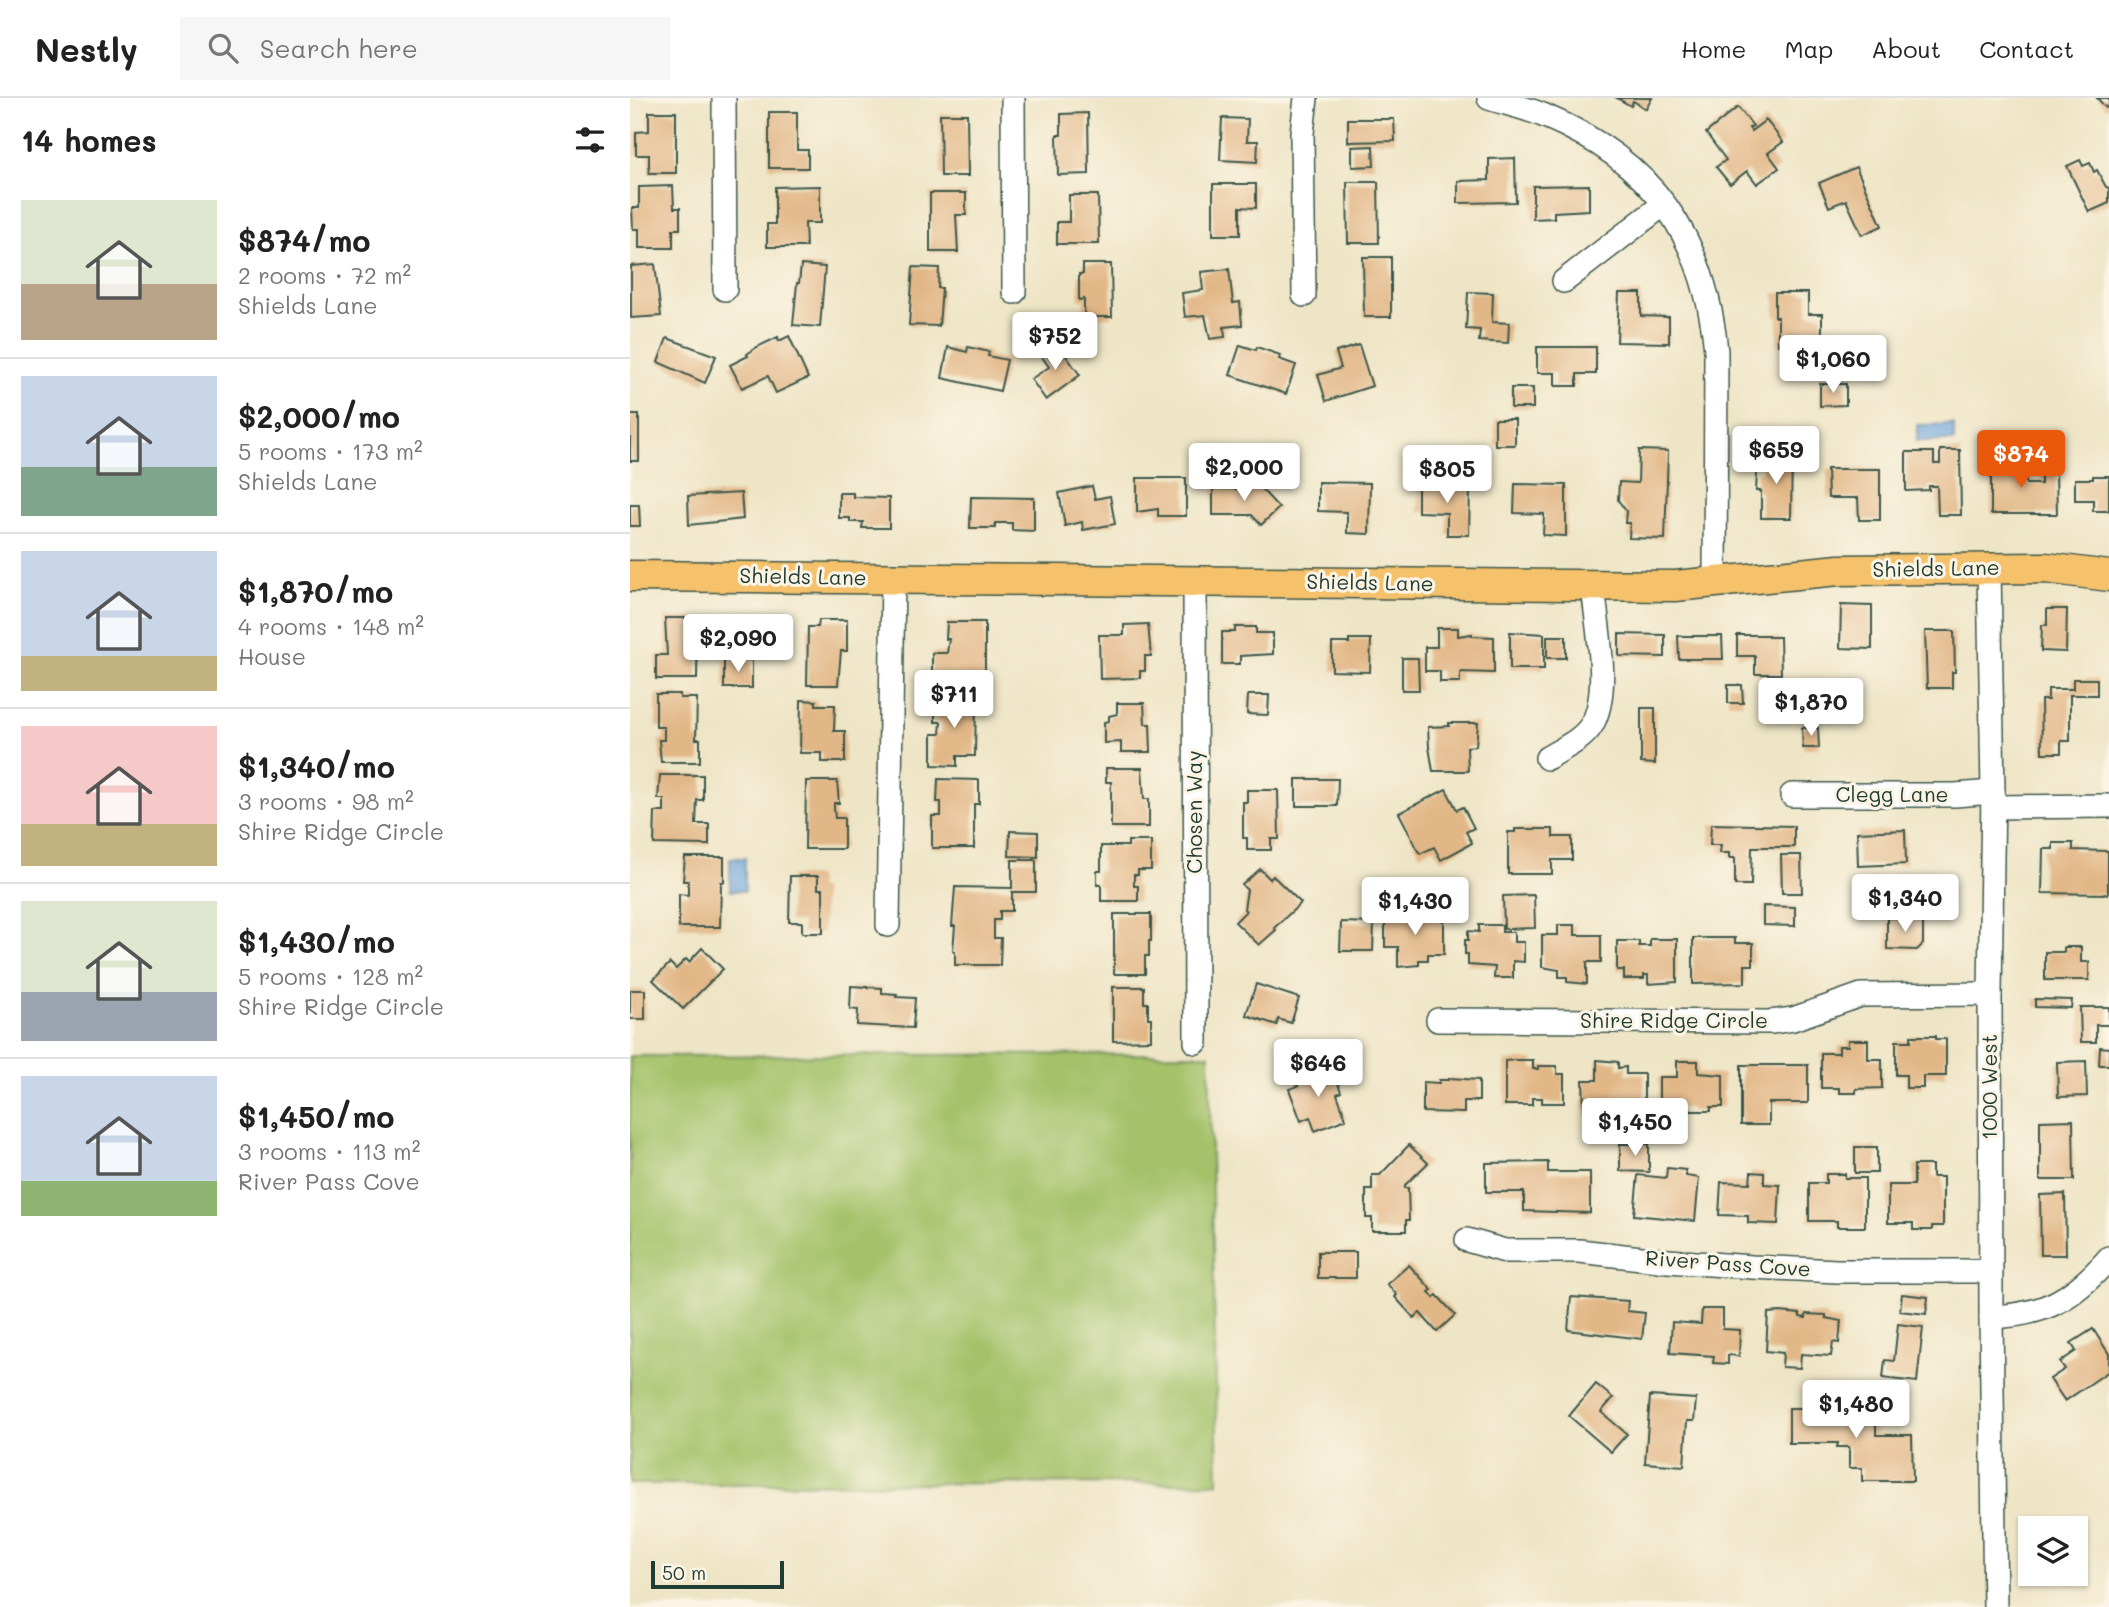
<!DOCTYPE html>
<html lang="en">
<head>
<meta charset="utf-8">
<style>
  :root { --surface:#fff; --page:#f6f6f6; --text:#222; --muted:#767676; --line:#e0e0e0; --accent:#ea580c }
  body { margin:0; font-family:Mali,sans-serif; background:var(--page); color:var(--text); height:100vh; display:flex; flex-direction:column; font-size:26px; white-space:nowrap }
  * { box-sizing:border-box; margin:0 }
  p { font-size:23px; color:var(--muted) }
  .icon { flex:none; width:38px; height:38px; fill:none; stroke:currentColor; stroke-width:2; stroke-linecap:round; stroke-linejoin:round }
  .map { position:relative; flex:1; overflow:hidden }
  .side { display:flex; flex-direction:column; background:var(--surface); width:630px }
  .side>* { flex:none }
  .fabs { position:absolute; left:1388px; top:1418px; display:grid; gap:14px }
  .fabs a { display:grid; place-items:center; width:70px; height:70px; border-radius:0px; background:var(--surface); box-shadow:0 2px 5px #0004; font-size:35px }
  .scale { position:absolute; left:21px; bottom:18px; width:133px; box-sizing:border-box; padding-left:7px; border:4px solid #1f3d34; border-top:0; font-size:19px; line-height:24px; white-space:nowrap; color:#1f3d34; -webkit-text-stroke:5px #fcf5e5; paint-order:stroke }
  .price { position:absolute; translate:-50% -60px; padding:0 16px; border-radius:7px; background:#fff; color:#222; font-size:23px; line-height:46px; filter:drop-shadow(0 2px 4px #0008) }
  .price::after { content:''; position:absolute; left:50%; top:42px; width:21px; height:16px; margin-left:-10px; background:inherit; clip-path:polygon(0 0,100% 0,50% 100%) }
  .price.selected { background:var(--accent); color:#fff }
  ul { padding:0; list-style:none }
  li { display:flex; align-items:center; gap:21px; height:175px; padding:0 21px }
  li+li { border-top:2px solid var(--line) }
  li span { display:grid; place-items:center; flex:none; width:196px; height:140px; border-radius:0px; color:#555 }
  li>.icon { margin-inline-start:auto }
  span .icon { width:84px; height:84px; fill:#fffc; stroke-width:1 }
  li b { font-size:30px }
  h2 { display:flex; justify-content:space-between; align-items:center; height:84px; padding:0 21px; font-size:30px }
  header { display:flex; align-items:center; gap:42px; box-sizing:border-box; height:98px; padding:0 35px; background:var(--surface); border-bottom:2px solid var(--line) }
  header strong { font-size:33px }
  nav { display:flex; gap:38px; margin-inline-start:auto; font-size:24px }
  .search { width:490px; height:63px; background:var(--page); display:flex; align-items:center; gap:18px; box-sizing:border-box; padding:0 24px; border-radius:0px; color:var(--muted); font-size:26px }
  main { display:flex; flex:1; min-height:0 }
  .map>svg:first-child { display:block }
  .green { fill:#a4c26a; stroke:#62804f; stroke-width:2 }
  .water { fill:#71a6de; stroke:#487289; stroke-width:2 }
  .building { fill:#e2b787 }
  .lines { fill:none; stroke-linecap:round; stroke-linejoin:round }
  .minor-casing { stroke:#3e564a; stroke-width:26 }
  .major-casing { stroke:#3e564a; stroke-width:33 }
  .minor { stroke:#fff; stroke-width:23 }
  .major { stroke:#f5c16b; stroke-width:30 }
  .labels { text-anchor:middle; stroke-width:6; stroke-linejoin:round; paint-order:stroke }
  .street-label { font-size:21px; fill:#1f3d34; stroke:#fcf5e5 }
</style>
</head>
<body>
<header>
<strong>Nestly</strong>
<div class="search"><svg class="icon" aria-label="search" viewBox="0 0 24 24"><circle cx="10" cy="10" r="6"/><path d="M15 15l6 6"/></svg>Search here</div>
<nav><a>Home</a><a>Map</a><a>About</a><a>Contact</a></nav>
</header>
<main>
<section class="side">
<h2>14 homes<svg class="icon" aria-label="filters" viewBox="0 0 24 24"><path d="M4 7h16M4 17h16"/><circle cx="9" cy="7" r="2"/><circle cx="15" cy="17" r="2"/></svg></h2>
<ul>
<li><span style="background:linear-gradient(#dfe7d0 60%,#b9a48a 0)"><svg class="icon" aria-label="home" viewBox="0 0 24 24"><path d="M3 11l9-7 9 7M6 9v11h12V9"/></svg></span><div><b>$874/mo</b><p>2 rooms · 72 m²</p><p>Shields Lane</p></div></li>
<li><span style="background:linear-gradient(#c9d6e8 65%,#7fa58c 0)"><svg class="icon" aria-label="home" viewBox="0 0 24 24"><path d="M3 11l9-7 9 7M6 9v11h12V9"/></svg></span><div><b>$2,000/mo</b><p>5 rooms · 173 m²</p><p>Shields Lane</p></div></li>
<li><span style="background:linear-gradient(#c9d6e8 75%,#c2b280 0)"><svg class="icon" aria-label="home" viewBox="0 0 24 24"><path d="M3 11l9-7 9 7M6 9v11h12V9"/></svg></span><div><b>$1,870/mo</b><p>4 rooms · 148 m²</p><p>House</p></div></li>
<li><span style="background:linear-gradient(#f6c9c9 70%,#c2b280 0)"><svg class="icon" aria-label="home" viewBox="0 0 24 24"><path d="M3 11l9-7 9 7M6 9v11h12V9"/></svg></span><div><b>$1,340/mo</b><p>3 rooms · 98 m²</p><p>Shire Ridge Circle</p></div></li>
<li><span style="background:linear-gradient(#dfe7d0 65%,#9aa5b1 0)"><svg class="icon" aria-label="home" viewBox="0 0 24 24"><path d="M3 11l9-7 9 7M6 9v11h12V9"/></svg></span><div><b>$1,430/mo</b><p>5 rooms · 128 m²</p><p>Shire Ridge Circle</p></div></li>
<li><span style="background:linear-gradient(#c9d6e8 75%,#8fb573 0)"><svg class="icon" aria-label="home" viewBox="0 0 24 24"><path d="M3 11l9-7 9 7M6 9v11h12V9"/></svg></span><div><b>$1,450/mo</b><p>3 rooms · 113 m²</p><p>River Pass Cove</p></div></li>
</ul>
</section>
<div class="map">
<svg width="1479" height="1509" viewBox="0 0 1479 1509">
  <rect width="100%" height="100%" fill="#fcf5e5"/>
  <filter id="ink" filterUnits="userSpaceOnUse"><feTurbulence type="fractalNoise" baseFrequency=".0143" numOctaves="2"/><feDisplacementMap in="SourceGraphic" scale="14" xChannelSelector="R" yChannelSelector="G"/><feConvolveMatrix kernelMatrix="1 2 1 2 8 2 1 2 1" color-interpolation-filters="sRGB"/></filter>
  <filter id="wash" filterUnits="userSpaceOnUse"><feTurbulence type="fractalNoise" baseFrequency=".00686" numOctaves="4" result="noise"/><feDisplacementMap in="SourceGraphic" scale="28" xChannelSelector="R" yChannelSelector="G"/><feGaussianBlur stdDeviation="1.57" result="paint"/><feColorMatrix in="noise" values="0 0 0 0 0 0 0 0 0 0 0 0 0 0 0 0 0 1.4 0 .05"/><feComposite in="paint" operator="in"/></filter>
  <g filter="url(#wash)">
    <rect width="100%" height="100%" fill="#eee5c6"/>
    <!-- green -->
    <path class="green" d="M579 956 588 1385 0 1386V958Z"/>
    <!-- water -->
    <g class="water">
      <path d="M1324 326V343H1287V327Z"/>
      <rect x="100" y="760" width="15" height="33"/>
    </g>
    <g id="blocks">
      <!-- building -->
      <g class="building">
        <path d="M987 0H1022L1016 11 1003 3 1001 8Z"/>
        <path d="M1467 0H1479V8L1476 10Z"/>
        <path d="M1108 9 1123 28 1119 30 1121 33 1136 22 1153 44 1138 55 1149 70 1127 86 1117 73 1100 86 1086 69 1096 62 1076 35Z"/>
        <path d="M19 14H46V75H19V57H6V34L19 33Z"/>
        <path d="M139 14H167V52H178V70H139Z"/>
        <path d="M458 15 459 76 428 77 427 37H431V16Z"/>
        <path d="M310 16H337L338 78H311Z"/>
        <path d="M592 20 618 21 617 43H628L627 64 590 62Z"/>
        <path d="M718 21H764L765 43 718 44Z"/>
        <path d="M743 48 744 68 722 69V49Z"/>
        <path d="M885 60 886 104 828 105V83L859 82V61Z"/>
        <path d="M1450 62 1453 68 1460 65 1464 74 1467 72 1476 89 1479 90V105L1459 114 1437 68Z"/>
        <path d="M1226 69 1252 128 1232 137 1216 102 1199 109 1189 85Z"/>
        <path d="M717 84H748L749 145H718Z"/>
        <path d="M583 86H626V110L610 109V137H583Z"/>
        <path d="M959 87V112L924 114V120L903 121V88Z"/>
        <path d="M43 88 44 110H50V131H43V150H9V131H3L2 110H9V89Z"/>
        <path d="M190 88V125H175L176 149H137V126H145V89Z"/>
        <path d="M300 95H336V117H326L328 154H300Z"/>
        <path d="M439 97H468L469 146H427V124H439Z"/>
        <path d="M733 159H761V219H734Z"/>
        <path d="M25 166 31 218 1 220V168Z"/>
        <path d="M453 166H481L482 219H454V201L449 202V176H453Z"/>
        <path d="M171 167 195 169 190 229 163 227 167 185H169Z"/>
        <path d="M283 169 309 170 308 190H312L309 228 279 227Z"/>
        <path d="M599 171 603 205 610 204 612 227 594 229 595 239 580 241 575 217 555 219 552 195 573 192 571 174Z"/>
        <path d="M838 194 863 195 862 224 879 225 878 245 849 243 850 232 836 231Z"/>
        <path d="M989 195H1011V218L1039 219V245L987 244Z"/>
        <path d="M1145 195H1178V216H1192V248L1148 247V219H1145Z"/>
        <path d="M159 238 178 280 146 295 138 278 112 290 100 267 118 258 117 256 127 249 148 239 149 243Z"/>
        <path d="M37 240 86 258 75 285 28 264Z"/>
        <path d="M426 244 450 277 416 302 401 281 419 269 410 256Z"/>
        <path d="M610 247 626 252 627 249 650 257 649 261 666 267 656 296 600 277Z"/>
        <path d="M729 247 742 288 696 303 688 277 711 270 706 254Z"/>
        <path d="M318 249 337 254 338 249 359 254 358 258 377 262 370 293 312 280Z"/>
        <path d="M907 249H966V276H947V288H925V275H907Z"/>
        <path d="M1190 286H1216V307L1190 308Z"/>
        <rect x="881" y="290" width="22" height="20"/>
        <rect x="0" y="317" width="9" height="46"/>
        <rect x="865" y="321" width="20" height="26"/>
        <path d="M1009 352 1038 353 1035 441 999 440 1000 425H995L996 413 988 402 989 384 1008 385Z"/>
        <path d="M1310 352H1330L1331 417H1308L1307 388H1299V392L1276 393V354H1304V366H1310Z"/>
        <path d="M1132 356H1162L1161 420H1131V393H1126L1127 374H1132Z"/>
        <path d="M1361 362H1396V386H1411V374H1426L1427 416H1361Z"/>
        <path d="M1197 371H1250V422H1229L1228 400H1198Z"/>
        <path d="M1463 378H1479V413H1463V402H1445V381H1463Z"/>
        <path d="M507 380H556V418H528V411L507 414Z"/>
        <path d="M625 384 649 410 631 427 622 417H583V391H618Z"/>
        <path d="M688 384 740 385 739 436 717 435V414L688 413Z"/>
        <path d="M788 386 840 387 839 437H817V415L788 414Z"/>
        <path d="M885 386 936 387V438L913 437 914 416 884 415Z"/>
        <path d="M462 388 465 401 480 398 485 426 453 432 452 424 435 428 429 395Z"/>
        <path d="M111 395 113 421 59 427 58 398Z"/>
        <path d="M209 395H223V399L259 400V430H232L233 424H220V420H209Z"/>
        <path d="M341 399 404 400V433L382 432V425H365V430H340Z"/>
        <path d="M0 407H9L10 428H0Z"/>
        <path d="M1211 507 1242 508V551L1210 550Z"/>
        <path d="M1417 511H1437L1436 554 1411 553 1412 527H1417Z"/>
        <path d="M35 520H68L67 581H26V557H37Z"/>
        <path d="M189 522H217V553H211L208 587H177L178 529H188Z"/>
        <path d="M317 524H355V581H326V588H304V579H302V555H317L319 541H316Z"/>
        <path d="M518 526 521 558H515V573H510V580L470 581 469 537H494V527Z"/>
        <path d="M605 529H626V535H643V556L610 558V566H592V534H605Z"/>
        <path d="M807 530H828V538L842 536V538L864 539V575L830 574V584H810V573H795V549H807Z"/>
        <path d="M1295 533H1324L1325 574H1322V590H1297Z"/>
        <path d="M880 534 914 536V571H880Z"/>
        <path d="M989 536 1035 537V559L989 558Z"/>
        <path d="M1107 537H1138V539H1150L1151 576H1125V558H1107Z"/>
        <rect x="917" y="538" width="19" height="22"/>
        <path d="M1048 538H1092L1093 561H1049Z"/>
        <path d="M719 541H741L740 574 702 573V545H719Z"/>
        <path d="M772 560H788L789 592H772Z"/>
        <rect x="94" y="562" width="28" height="28"/>
        <path d="M1443 581H1467V597H1440V643H1431V655H1412L1411 602H1418V591H1443Z"/>
        <path d="M1098 587H1112L1113 605H1098Z"/>
        <path d="M26 596H50V600H67L66 641H70V664H31L29 642H34V629H26Z"/>
        <path d="M618 597H639L638 617 617 616Z"/>
        <path d="M305 600H346L345 658H327V668L302 667V636H310L311 624H305Z"/>
        <path d="M171 602 186 603V607H205L204 633H215V664H192V655H170Z"/>
        <path d="M487 605H514L515 626H520L521 654H491V644L474 645V624L479 623V618L487 616Z"/>
        <path d="M1011 610H1025V666L1011 665Z"/>
        <path d="M819 625H848L846 648 837 649 838 673H803L799 649 798 629 819 628Z"/>
        <path d="M1172 630H1188L1189 650H1173Z"/>
        <path d="M476 670H512L514 701H519V729H481V684H476Z"/>
        <path d="M30 677H73V702H67L66 726H79V747L24 746 25 714H34V701H28Z"/>
        <path d="M308 681 349 682V706H344V750H302V718H311V704H307Z"/>
        <path d="M666 681H708L707 708H666Z"/>
        <path d="M176 683H207L209 705H204V711L205 720H214V751H175Z"/>
        <path d="M816 691 827 712 833 709 844 730 836 734 842 745 811 762 804 749 790 756 769 715Z"/>
        <path d="M617 692H648L649 741H641V752H617V740H613V704H617Z"/>
        <path d="M1081 726 1164 728V749H1122L1121 787H1105V760H1099V755H1090L1091 747H1080Z"/>
        <path d="M885 731H923V739H942V762H922V776H878V734H885Z"/>
        <path d="M1275 732 1276 766 1228 768 1227 734Z"/>
        <path d="M380 733 408 734V759L379 758Z"/>
        <path d="M498 743H521V772H508V777H504V788H508V803H471V787H467V773H471V748H498Z"/>
        <path d="M1423 745H1443V752L1478 753V796L1412 795 1413 751H1423Z"/>
        <path d="M1151 757H1171L1172 795H1152Z"/>
        <path d="M55 759H94V784H91L90 829H49V796L58 797V783H53Z"/>
        <path d="M382 762H406V794H382V813H370V822H364V840H371L370 867H325V853H323L325 828H322L325 789 382 790Z"/>
        <path d="M630 771 640 781 643 778 671 805 644 830 646 832 629 847 605 824 616 813 614 811 617 792 612 787Z"/>
        <path d="M160 778H188V791H193V835H172V824H159Z"/>
        <path d="M1244 796H1265L1264 815 1244 814Z"/>
        <path d="M904 797 905 830 874 831 873 798Z"/>
        <path d="M1133 808 1165 809V828L1133 827Z"/>
        <path d="M780 814H799V819H814V856H798V862H789V867L768 869V849H755V819H780Z"/>
        <path d="M484 816H521V843H519V858H515V876H484Z"/>
        <path d="M1257 820H1293V846L1287 852 1257 851Z"/>
        <path d="M711 824 744 825 743 853H710Z"/>
        <path d="M849 827H872V834H884V844H894V864L883 863V880H864L865 869 838 867V856H835V842H838V833L849 834Z"/>
        <path d="M928 827H945V837H971V864H957V886L937 884V879H929V872L912 869V837H928Z"/>
        <path d="M1063 840H1105V845H1123V867H1115V885L1063 886Z"/>
        <path d="M1020 841H1047V884L1018 886V877H1014V881H994V872H987V843H1009V848H1020Z"/>
        <path d="M1434 849H1451V864H1459V882H1415V854H1434Z"/>
        <path d="M72 850 93 871 53 911 23 882 40 865 46 871 56 861 59 864Z"/>
        <path d="M626 886 669 900 661 925 648 921 647 927 616 917Z"/>
        <path d="M221 888 252 890V895L267 896 266 899 285 900 283 930 227 927 228 912 220 911Z"/>
        <path d="M483 889H514V905H518V920H521V942L483 943Z"/>
        <rect x="0" y="892" width="15" height="29"/>
        <path d="M1405 901 1442 902 1441 910 1405 909Z"/>
        <path d="M1450 909H1479V927H1466V944H1451Z"/>
        <path d="M1281 938H1306V941H1316V978H1293V990H1276V977H1266V943H1281Z"/>
        <path d="M1218 942H1238V961H1252V990L1226 991V995H1209V990H1191V955H1209V948H1218Z"/>
        <path d="M1470 949 1479 950V967H1469Z"/>
        <path d="M885 962H903V971H908V968H927V976H934V1005H912V1000H902V1007H875V963Z"/>
        <path d="M967 962 988 964V970L996 969V976H1014V1012H998V1022L978 1023V1012H954L953 982H967Z"/>
        <path d="M1047 963H1068V975L1093 977V1009H1081V1013H1060V1010H1047V1004H1029V979H1047Z"/>
        <path d="M1456 963 1457 998 1428 999 1427 964Z"/>
        <path d="M1111 967H1178V1005H1139V1027H1111Z"/>
        <path d="M685 970 689 980 704 975 711 994 707 996 716 1021 685 1033 680 1019 671 1023 659 991 668 988 664 978Z"/>
        <path d="M819 980 849 982V1003H834V1015L793 1014V984L809 985V982H819Z"/>
        <rect x="1023" y="1019" width="22" height="21"/>
        <path d="M1443 1022 1444 1082H1410V1023Z"/>
        <path d="M990 1046H1019V1074L990 1073Z"/>
        <path d="M779 1047 798 1065 775 1087V1090H778L779 1122H776V1133H742V1120H736V1092H742V1077H750Z"/>
        <rect x="1225" y="1049" width="22" height="26"/>
        <path d="M918 1064V1074H960V1115L894 1113V1094H856V1065Z"/>
        <path d="M1284 1067H1302V1079H1313V1128H1302V1132H1283V1125H1258V1087H1284Z"/>
        <path d="M1037 1070 1056 1072V1078L1069 1080 1065 1123 1004 1117 1008 1077 1036 1080Z"/>
        <path d="M1121 1074 1134 1075V1086L1150 1087 1148 1126 1118 1125V1118L1089 1117 1091 1084 1120 1085Z"/>
        <path d="M1196 1076H1215V1080H1235V1129H1207V1123H1179V1085H1196Z"/>
        <path d="M1435 1096 1436 1157H1411L1410 1097Z"/>
        <rect x="688" y="1154" width="38" height="26"/>
        <path d="M779 1167 802 1192 799 1194 804 1200 807 1197 825 1217 807 1234 790 1215 784 1220 765 1199 767 1197 757 1186Z"/>
        <path d="M1272 1196 1298 1199 1296 1216 1270 1213Z"/>
        <path d="M941 1199 998 1203 997 1213 1015 1215 1012 1241 938 1232Z"/>
        <path d="M1072 1211H1093V1231L1110 1232 1109 1258 1098 1257V1266L1083 1265 1084 1258 1040 1255 1042 1224 1071 1226Z"/>
        <path d="M1150 1214 1170 1216V1219L1176 1220V1216L1196 1217V1220L1211 1223 1209 1245 1203 1244 1201 1258 1171 1256 1170 1270 1152 1269 1153 1255 1136 1253 1138 1215Z"/>
        <path d="M1268 1226 1293 1229 1287 1284 1253 1280 1255 1262 1264 1263Z"/>
        <path d="M1463 1231 1479 1256V1273L1435 1303 1420 1281 1435 1271 1430 1264 1446 1253 1441 1245Z"/>
        <path d="M966 1286 983 1300 971 1314 997 1336 981 1354 939 1318Z"/>
        <path d="M1020 1298 1066 1301 1064 1323H1057L1054 1368 1015 1365Z"/>
        <path d="M1208 1306H1246V1337H1282L1283 1383H1232V1370H1219V1349H1207L1208 1345H1159V1310H1208Z"/>
      </g>
    </g>
  </g>
  <g filter="url(#ink)">
    <use href="#blocks" fill-opacity="0" stroke="#3e564a" stroke-width="2"/>
    <g class="lines">
      <defs>
        <g id="minor">
          <path d="M94 0 95 191"/>
          <path d="M383 0 384 194"/>
          <path d="M859 0C877 6 897 10 915 18 1023 63 1075 139 1086 253L1085 485"/>
          <path d="M934 183 1034 106"/>
          <path d="M674 197 672 35 676 0"/>
          <path d="M1359 470 1363 694 1360 896 1361 1219 1365 1509"/>
          <path d="M565 483 566 944"/>
          <path d="M917 660C932 651 951 643 961 628 982 595 966 525 963 487"/>
          <path d="M1162 697H1325L1363 694"/>
          <path d="M1363 709 1479 708"/>
          <path d="M258 827 263 480"/>
          <path d="M808 922 1141 924 1163 921 1231 897 1360 896"/>
          <path d="M837 1142 875 1153H949L1038 1163 1122 1169 1207 1173H1361"/>
          <path d="M1361 1219C1415 1217 1443 1201 1479 1160"/>
        </g>
        <path id="major" d="M0 478 1045 488 1209 472 1416 470 1479 478"/>
      </defs>
      <!-- minor casing -->
      <use href="#minor" class="minor-casing"/>
      <!-- major casing -->
      <use href="#major" class="major-casing"/>
      <!-- minor -->
      <use href="#minor" class="minor"/>
      <!-- major -->
      <use href="#major" class="major"/>
    </g>
  </g>
  <g class="labels">
    <!-- street labels -->
    <g class="street-label">
      <text transform="translate(1306 471) rotate(-1)" y="7">Shields Lane</text>
      <text transform="translate(173 479) rotate(1)" y="7">Shields Lane</text>
      <text transform="translate(740 485) rotate(1)" y="7">Shields Lane</text>
      <text x="1262" y="704">Clegg Lane</text>
      <text transform="translate(565 714) rotate(-90)" y="7">Chosen Way</text>
      <text x="1044" y="930">Shire Ridge Circle</text>
      <text transform="translate(1360 989) rotate(-90)" y="7">1000 West</text>
      <text transform="translate(1098 1166) rotate(4)" y="7">River Pass Cove</text>
    </g>
  </g>
</svg>
<div class="fabs">
<a><svg class="icon" aria-label="layers" viewBox="0 0 24 24"><path d="M12 4l9 5-9 5-9-5zM3 14l9 5 9-5"/></svg></a>
</div>
<div class="scale">50 m</div>
<b class="price" style="left:425px;top:274px">$752</b>
<b class="price" style="left:1203px;top:297px">$1,060</b>
<b class="price" style="left:1146px;top:388px">$659</b>
<b class="price selected" style="left:1391px;top:392px">$874</b>
<b class="price" style="left:614px;top:405px">$2,000</b>
<b class="price" style="left:817px;top:407px">$805</b>
<b class="price" style="left:108px;top:576px">$2,090</b>
<b class="price" style="left:324px;top:632px">$711</b>
<b class="price" style="left:1181px;top:640px">$1,870</b>
<b class="price" style="left:1275px;top:836px">$1,340</b>
<b class="price" style="left:785px;top:839px">$1,430</b>
<b class="price" style="left:688px;top:1001px">$646</b>
<b class="price" style="left:1005px;top:1060px">$1,450</b>
<b class="price" style="left:1226px;top:1342px">$1,480</b>
</div>
</main>
</body>
</html>
